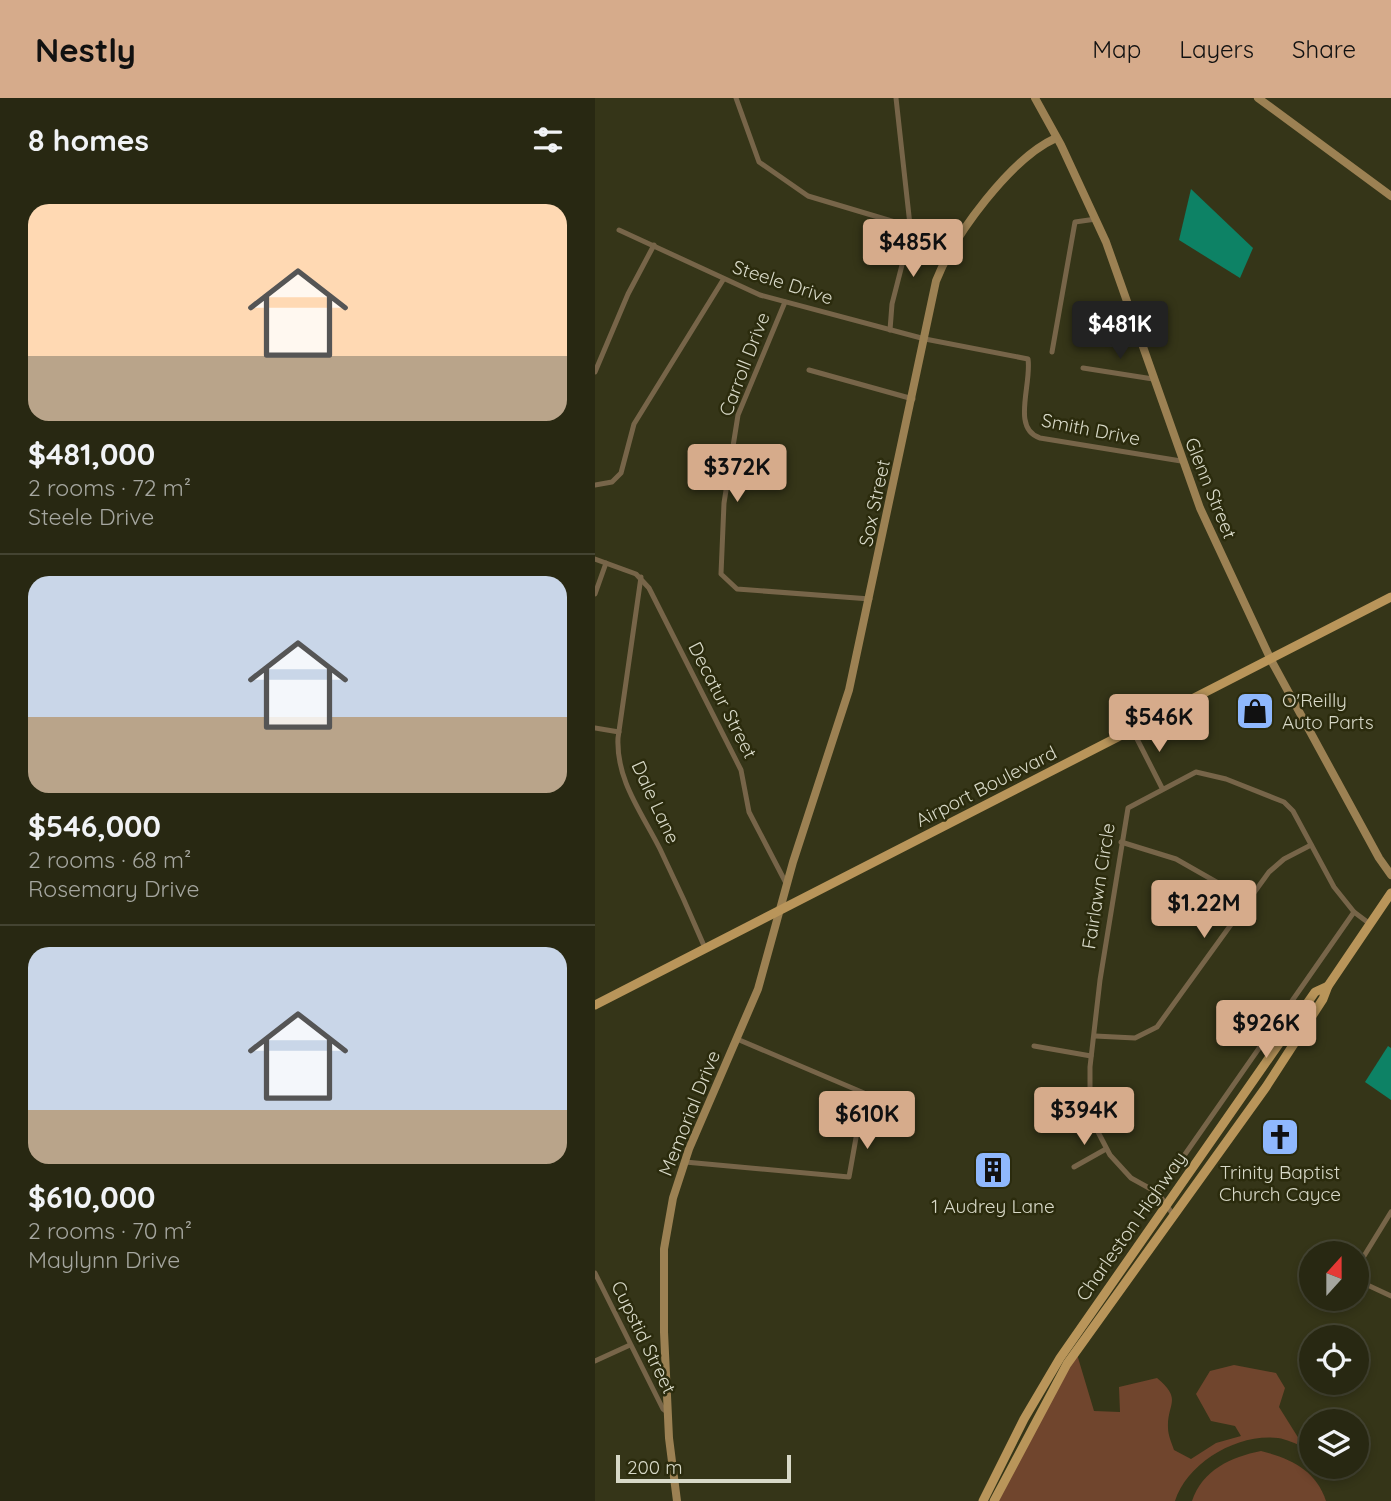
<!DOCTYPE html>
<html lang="en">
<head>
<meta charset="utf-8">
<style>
  :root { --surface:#282812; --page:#343420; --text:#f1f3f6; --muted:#a5a69f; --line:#444432; --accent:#d6ab8b }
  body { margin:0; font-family:Quicksand,sans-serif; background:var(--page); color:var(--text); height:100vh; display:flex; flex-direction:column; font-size:26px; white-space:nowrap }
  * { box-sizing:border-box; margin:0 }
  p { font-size:23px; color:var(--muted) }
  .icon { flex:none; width:38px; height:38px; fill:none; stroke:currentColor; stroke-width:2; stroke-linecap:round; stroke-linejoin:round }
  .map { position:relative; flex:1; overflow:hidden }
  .sheet { display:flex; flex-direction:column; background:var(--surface); width:595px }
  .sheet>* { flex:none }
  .needle { width:46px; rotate:21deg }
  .fabs { position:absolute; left:704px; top:1143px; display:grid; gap:14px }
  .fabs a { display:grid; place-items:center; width:70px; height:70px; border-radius:50%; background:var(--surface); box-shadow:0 4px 10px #0003,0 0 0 2px var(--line); font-size:35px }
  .scale { position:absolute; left:21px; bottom:18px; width:175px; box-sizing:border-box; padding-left:7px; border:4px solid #d8d9c8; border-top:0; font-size:19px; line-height:24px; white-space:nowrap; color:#d8d9c8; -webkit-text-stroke:5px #2b2b0d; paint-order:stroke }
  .price { position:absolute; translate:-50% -60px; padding:0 16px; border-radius:7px; background:var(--accent); color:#111; font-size:23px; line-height:46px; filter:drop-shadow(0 2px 4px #0008) }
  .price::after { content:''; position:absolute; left:50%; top:42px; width:21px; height:16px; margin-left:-10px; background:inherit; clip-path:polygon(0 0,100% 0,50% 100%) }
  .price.selected { background:#222; color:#fff }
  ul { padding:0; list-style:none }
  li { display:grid; align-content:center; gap:14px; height:371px; padding:0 28px }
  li+li { border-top:2px solid var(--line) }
  li span { display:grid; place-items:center; height:217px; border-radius:21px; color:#555 }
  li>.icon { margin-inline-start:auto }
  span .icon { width:126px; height:126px; fill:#fffc; stroke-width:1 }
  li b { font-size:30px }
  h2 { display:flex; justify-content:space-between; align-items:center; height:84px; padding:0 28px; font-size:30px }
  header { display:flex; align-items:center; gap:42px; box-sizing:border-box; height:98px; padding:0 35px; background:var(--accent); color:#111 }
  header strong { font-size:33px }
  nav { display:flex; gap:38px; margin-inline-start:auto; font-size:24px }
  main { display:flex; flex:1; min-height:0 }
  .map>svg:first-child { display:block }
  .green { fill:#70452d }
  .water { fill:#0d8265 }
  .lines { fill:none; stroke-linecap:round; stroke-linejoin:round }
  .street { stroke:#776549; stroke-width:5 }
  .secondary { stroke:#9c8153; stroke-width:8 }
  .primary { stroke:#b9955a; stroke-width:9 }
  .labels { text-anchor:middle; stroke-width:5; stroke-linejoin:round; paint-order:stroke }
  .street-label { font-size:19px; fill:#d8d9c8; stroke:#2b2b0d }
  .poi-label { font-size:19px; fill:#d8d9c8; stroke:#2b2b0d }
</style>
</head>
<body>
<header>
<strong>Nestly</strong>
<nav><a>Map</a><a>Layers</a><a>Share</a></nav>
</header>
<main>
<section class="sheet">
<h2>8 homes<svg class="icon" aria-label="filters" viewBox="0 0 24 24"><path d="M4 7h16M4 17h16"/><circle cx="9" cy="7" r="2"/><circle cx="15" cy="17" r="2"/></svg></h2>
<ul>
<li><span style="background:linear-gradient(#ffd9b3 70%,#b9a48a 0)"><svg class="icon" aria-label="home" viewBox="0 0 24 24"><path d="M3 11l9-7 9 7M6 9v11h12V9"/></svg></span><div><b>$481,000</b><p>2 rooms · 72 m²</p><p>Steele Drive</p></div></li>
<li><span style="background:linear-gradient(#c9d6e8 65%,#b9a48a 0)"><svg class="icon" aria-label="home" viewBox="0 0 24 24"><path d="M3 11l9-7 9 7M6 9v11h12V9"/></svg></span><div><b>$546,000</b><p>2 rooms · 68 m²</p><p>Rosemary Drive</p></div></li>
<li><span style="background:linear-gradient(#c9d6e8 75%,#b9a48a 0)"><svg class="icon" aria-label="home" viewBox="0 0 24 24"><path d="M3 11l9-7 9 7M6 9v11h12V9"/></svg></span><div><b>$610,000</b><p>2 rooms · 70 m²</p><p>Maylynn Drive</p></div></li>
</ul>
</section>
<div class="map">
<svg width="796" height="1403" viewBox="0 0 796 1403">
  <rect width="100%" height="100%" fill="#353518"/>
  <!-- green -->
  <g class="green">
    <path d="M481 1253 499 1313 525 1314 524 1289 562 1280C588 1302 572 1305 573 1330 573 1337 577 1346 579 1352L596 1361 621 1345 646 1338 640 1328 616 1323 601 1296 615 1273 639 1267 681 1275 690 1290 684 1309 709 1349C701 1346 691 1341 683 1340 642 1335 592 1365 580 1403H399Z"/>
    <path d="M666 1353C695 1360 721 1372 731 1403H597C607 1372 636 1359 666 1353Z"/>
  </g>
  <!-- water -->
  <g class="water">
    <path d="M596 91 658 150 645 180 584 142Z"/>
    <path d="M793 948 796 950V1002L770 984Z"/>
  </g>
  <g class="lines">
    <!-- street -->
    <g class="street">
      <path d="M141 0 164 64 213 98 360 142"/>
      <path d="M301 0 315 127"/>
      <path d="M24 132 165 197 330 241 433 261C437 286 416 331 445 340L586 363"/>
      <path d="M190 204 143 317 129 405 126 476 142 491 275 501"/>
      <path d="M295 232 297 206 317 128"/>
      <path d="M457 254 480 124 501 121"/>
      <path d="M488 270 558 281"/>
      <path d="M214 272 318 301"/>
      <path d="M0 274 33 196 59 147"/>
      <path d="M0 387 17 384 26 375 39 326 128 182"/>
      <path d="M0 461 41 476 54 490 146 672 154 714 192 787"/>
      <path d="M46 479 23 640C21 682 47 715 65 751 81 784 96 817 110 850"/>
      <path d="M0 496 11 465"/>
      <path d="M0 630 24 634"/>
      <path d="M538 633 567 690"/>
      <path d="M526 744 581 761 653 802"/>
      <path d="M500 938 540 940 562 929 674 774 689 761 716 747"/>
      <path d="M439 948 496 958"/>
      <path d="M90 1064 254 1079 269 995 142 941"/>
      <path d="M479 1069 511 1051"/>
      <path d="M563 1095 759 814"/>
      <path d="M579 1118 563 1095 536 1080 515 1057 502 1032 495 1000V969L505 882 533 710 601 674 631 681 689 704 698 713 739 789 759 814 775 826"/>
      <path d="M761 1171 796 1114"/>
      <path d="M761 1172 766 1184 796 1198"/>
      <path d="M0 1175 68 1311 72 1314"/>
      <path d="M0 1263 35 1247"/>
    </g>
    <!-- secondary -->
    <g class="secondary">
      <path d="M440 0 466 47 511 144 605 410 676 562 784 760 796 777"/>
      <path d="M663 0 796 98"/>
      <path d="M82 1403 74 1340 69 1234V1151L78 1100 94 1051 163 891 198 764 254 592 341 183C359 137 416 60 461 40"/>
    </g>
    <!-- primary -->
    <g class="primary">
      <path d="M0 907 796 499"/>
      <path d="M388 1403 429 1321 465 1260 720 894 733 888"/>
      <path d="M399 1403 472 1266 671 989 728 901 733 888 796 795"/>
    </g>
  </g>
  <!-- icons -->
  <defs>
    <symbol id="shop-square" viewBox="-11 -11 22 22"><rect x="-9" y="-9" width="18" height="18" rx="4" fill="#8fb8fd" stroke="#2b2b0d"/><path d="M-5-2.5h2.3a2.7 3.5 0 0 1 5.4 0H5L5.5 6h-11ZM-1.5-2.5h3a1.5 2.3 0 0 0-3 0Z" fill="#111"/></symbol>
    <symbol id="church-square" viewBox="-11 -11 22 22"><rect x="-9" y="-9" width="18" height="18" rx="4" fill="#8fb8fd" stroke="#2b2b0d"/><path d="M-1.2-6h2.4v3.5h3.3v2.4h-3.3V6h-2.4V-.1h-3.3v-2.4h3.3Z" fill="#111"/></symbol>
    <symbol id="building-square" viewBox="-11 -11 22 22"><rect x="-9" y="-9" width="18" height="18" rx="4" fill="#8fb8fd" stroke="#2b2b0d"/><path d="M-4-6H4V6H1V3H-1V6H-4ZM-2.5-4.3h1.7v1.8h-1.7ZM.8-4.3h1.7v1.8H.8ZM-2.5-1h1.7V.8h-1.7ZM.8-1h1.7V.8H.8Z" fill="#111"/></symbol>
  </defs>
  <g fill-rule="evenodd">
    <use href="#shop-square" x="638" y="591" width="44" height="44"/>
    <use href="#church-square" x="663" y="1017" width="44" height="44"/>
    <use href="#building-square" x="376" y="1050" width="44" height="44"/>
  </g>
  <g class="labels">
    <!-- street labels -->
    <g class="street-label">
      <text transform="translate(188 184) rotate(18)" y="7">Steele Drive</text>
      <text transform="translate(149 266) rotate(-69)" y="7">Carroll Drive</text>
      <text transform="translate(496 331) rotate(11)" y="7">Smith Drive</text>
      <text transform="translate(616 390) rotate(68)" y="7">Glenn Street</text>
      <text transform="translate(279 405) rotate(-78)" y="7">Sox Street</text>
      <text transform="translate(128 602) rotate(63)" y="7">Decatur Street</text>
      <text transform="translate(391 688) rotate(-27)" y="7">Airport Boulevard</text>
      <text transform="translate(61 704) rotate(65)" y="7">Dale Lane</text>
      <text transform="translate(503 788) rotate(-81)" y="7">Fairlawn Circle</text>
      <text transform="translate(94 1015) rotate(-68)" y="7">Memorial Drive</text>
      <text transform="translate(536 1128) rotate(-55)" y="7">Charleston Highway</text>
      <text transform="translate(49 1239) rotate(64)" y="7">Cupstid Street</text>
    </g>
    <!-- poi labels -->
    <g class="poi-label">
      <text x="687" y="609" text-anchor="start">O'Reilly<tspan x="687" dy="22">Auto Parts</tspan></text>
      <text x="685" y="1081">Trinity Baptist<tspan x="685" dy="22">Church Cayce</tspan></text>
      <text x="398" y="1115">1 Audrey Lane</text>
    </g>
  </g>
</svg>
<div class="fabs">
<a><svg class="needle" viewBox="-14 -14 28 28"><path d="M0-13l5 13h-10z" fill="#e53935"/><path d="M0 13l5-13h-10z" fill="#a5a69f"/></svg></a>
<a><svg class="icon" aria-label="locate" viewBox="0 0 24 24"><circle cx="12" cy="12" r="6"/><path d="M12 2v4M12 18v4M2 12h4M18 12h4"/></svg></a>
<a><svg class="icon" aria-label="layers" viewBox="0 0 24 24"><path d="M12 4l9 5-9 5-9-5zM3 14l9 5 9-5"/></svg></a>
</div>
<div class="scale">200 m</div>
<b class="price" style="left:318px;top:181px">$485K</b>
<b class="price selected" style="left:525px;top:263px">$481K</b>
<b class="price" style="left:142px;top:406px">$372K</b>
<b class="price" style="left:564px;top:656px">$546K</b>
<b class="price" style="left:609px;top:842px">$1.22M</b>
<b class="price" style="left:671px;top:962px">$926K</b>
<b class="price" style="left:489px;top:1049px">$394K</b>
<b class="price" style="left:272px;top:1053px">$610K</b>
</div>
</main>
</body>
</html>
